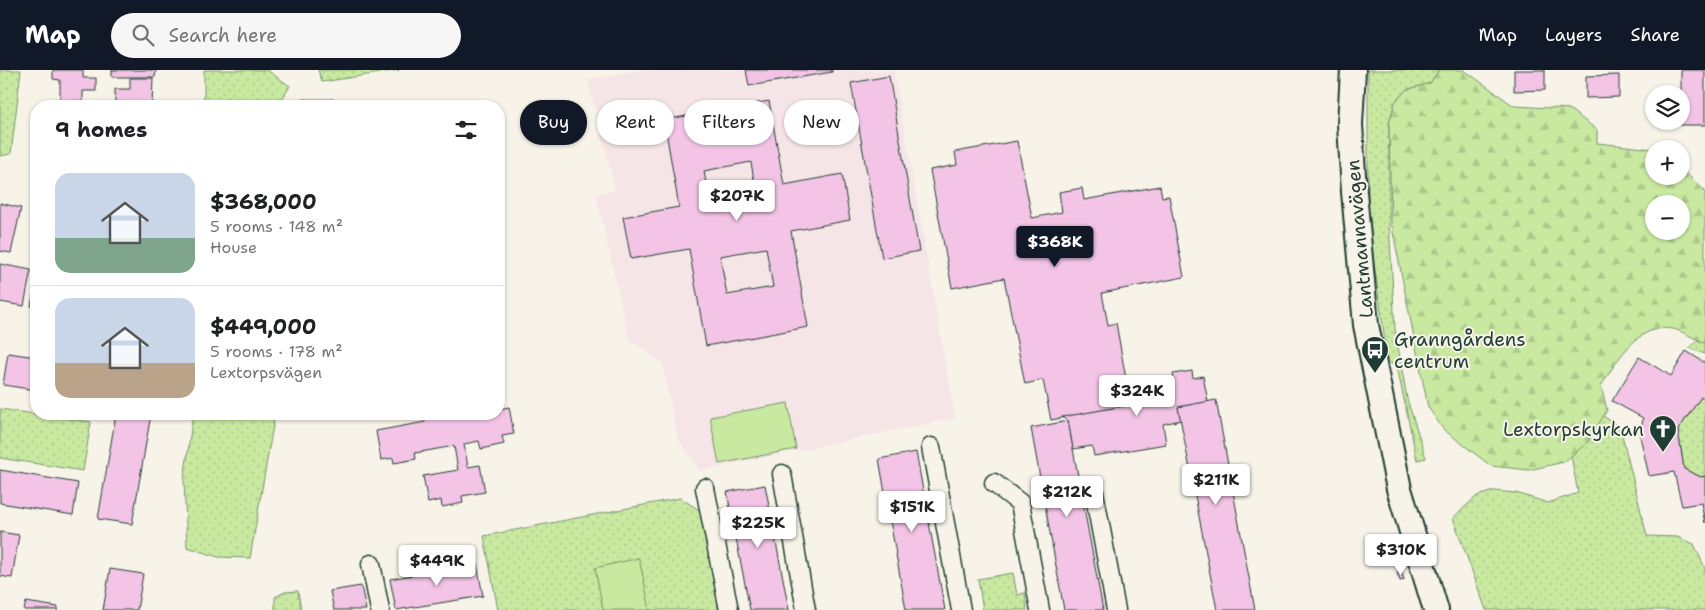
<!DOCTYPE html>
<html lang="en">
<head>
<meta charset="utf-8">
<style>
  :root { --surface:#fff; --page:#f6f6f6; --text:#202124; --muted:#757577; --line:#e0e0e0; --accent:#111827 }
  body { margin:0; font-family:"Shantell Sans",sans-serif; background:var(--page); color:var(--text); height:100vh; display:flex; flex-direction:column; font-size:19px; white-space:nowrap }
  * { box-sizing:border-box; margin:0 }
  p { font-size:16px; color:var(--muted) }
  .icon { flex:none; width:28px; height:28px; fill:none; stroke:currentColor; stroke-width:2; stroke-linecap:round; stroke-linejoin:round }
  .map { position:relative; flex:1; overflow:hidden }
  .side { position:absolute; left:30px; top:30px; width:475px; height:320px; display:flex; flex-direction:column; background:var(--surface); border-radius:20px; box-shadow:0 1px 4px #0004 }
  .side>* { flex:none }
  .top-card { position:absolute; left:520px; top:30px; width:475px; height:45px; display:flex; gap:10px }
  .tools { position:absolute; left:1645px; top:15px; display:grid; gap:10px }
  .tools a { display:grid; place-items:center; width:45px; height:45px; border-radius:50%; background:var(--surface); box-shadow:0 1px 4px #0004; font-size:25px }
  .price { position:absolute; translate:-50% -42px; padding:0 11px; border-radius:5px; background:#fff; color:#222; font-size:16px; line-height:32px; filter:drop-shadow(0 1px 2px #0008) }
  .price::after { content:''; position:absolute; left:50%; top:30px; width:15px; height:11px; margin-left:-8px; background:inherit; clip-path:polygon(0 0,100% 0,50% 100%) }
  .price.active { background:var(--accent); color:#fff }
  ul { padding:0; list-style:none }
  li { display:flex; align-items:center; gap:15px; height:125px; padding:0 25px }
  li+li { border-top:1px solid var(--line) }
  li span { display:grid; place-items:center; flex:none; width:140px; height:100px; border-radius:15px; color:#555 }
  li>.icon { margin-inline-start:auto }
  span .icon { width:60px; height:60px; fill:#fffc; stroke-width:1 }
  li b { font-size:21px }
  h2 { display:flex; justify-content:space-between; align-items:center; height:60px; padding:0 25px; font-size:21px }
  .pill { padding:0 18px; border-radius:22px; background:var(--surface); box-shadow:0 1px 4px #0004; font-size:18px; line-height:45px }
  .pill.active { background:var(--accent); color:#fff }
  header { display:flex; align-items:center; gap:30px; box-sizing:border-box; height:70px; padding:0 25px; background:var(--accent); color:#fff }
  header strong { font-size:24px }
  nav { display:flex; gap:28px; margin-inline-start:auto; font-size:18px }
  .search { width:350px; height:45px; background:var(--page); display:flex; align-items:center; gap:12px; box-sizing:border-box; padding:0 18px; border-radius:28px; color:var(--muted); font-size:19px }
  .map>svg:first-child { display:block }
  .built { fill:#f6e5e7 }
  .grass { fill:url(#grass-dots); stroke:#74936a }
  .forest { fill:url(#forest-firs); stroke:#74936a; fill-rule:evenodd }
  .pitch { fill:#c9e9a1; stroke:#74936a }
  .building { fill:#f3c4e6; stroke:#1f3d34; fill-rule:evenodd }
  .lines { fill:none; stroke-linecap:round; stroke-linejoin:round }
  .street-casing { stroke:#1f3d34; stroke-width:21 }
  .secondary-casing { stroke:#1f3d34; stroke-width:28 }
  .street { stroke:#f7f3e8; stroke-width:18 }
  .secondary { stroke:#f7f3e8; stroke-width:24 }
  .labels { text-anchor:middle; stroke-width:4; stroke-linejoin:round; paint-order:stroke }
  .street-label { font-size:19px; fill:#1f3d34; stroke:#f7f3e8 }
  .poi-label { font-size:19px; fill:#1f3d34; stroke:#f7f3e8; text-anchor:start }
</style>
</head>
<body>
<header>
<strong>Map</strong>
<div class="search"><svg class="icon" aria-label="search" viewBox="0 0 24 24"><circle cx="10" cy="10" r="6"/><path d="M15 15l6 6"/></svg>Search here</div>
<nav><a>Map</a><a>Layers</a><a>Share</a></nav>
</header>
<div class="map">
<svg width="1705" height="540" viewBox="0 0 1705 540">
  <defs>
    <pattern id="grass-dots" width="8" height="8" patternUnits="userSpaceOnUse" patternTransform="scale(1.25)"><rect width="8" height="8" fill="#c9e9a1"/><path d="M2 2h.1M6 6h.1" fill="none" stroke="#acc98b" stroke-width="1.8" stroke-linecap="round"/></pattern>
    <pattern id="forest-firs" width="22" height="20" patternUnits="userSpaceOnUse" patternTransform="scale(1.25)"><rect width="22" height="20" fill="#c9e9a1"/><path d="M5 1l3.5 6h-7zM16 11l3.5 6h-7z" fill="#acc98b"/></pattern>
  </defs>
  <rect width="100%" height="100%" fill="#f7f3e8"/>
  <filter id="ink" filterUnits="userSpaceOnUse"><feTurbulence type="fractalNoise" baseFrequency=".02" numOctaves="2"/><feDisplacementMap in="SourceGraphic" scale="10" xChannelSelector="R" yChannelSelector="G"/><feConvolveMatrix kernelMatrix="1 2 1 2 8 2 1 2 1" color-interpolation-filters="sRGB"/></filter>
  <g filter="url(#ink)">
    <!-- built -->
    <path class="built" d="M640 0H894L955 348 700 401 678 369 662 292 629 269 596 124 615 120 588 10Z"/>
    <!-- grass -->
    <g class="grass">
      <path d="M0 0H21L11 84 0 86Z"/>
      <path d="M204 0H267L290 16 278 36H204Z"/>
      <path d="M318 0H399L322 12Z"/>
      <path d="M1368 0H1439L1430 13 1406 20 1395 32 1389 54V151L1395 259 1407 329 1426 388 1417 390 1397 297 1388 292 1368 151Z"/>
      <path d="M303 29H334V36H298Z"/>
      <path d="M1698 270 1705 273V284L1689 278Z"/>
      <path d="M1701 327 1705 330V406L1701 407 1684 399 1678 360Z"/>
      <path d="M1589 337 1620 357 1647 466 1677 467 1694 474 1705 498V540H1486L1453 448 1477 426 1494 421 1516 423 1548 433 1578 423 1566 359Z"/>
      <path d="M0 339 91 352 83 401 0 388Z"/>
      <path d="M193 344H275L250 488 218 487 187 477 184 410Z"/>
      <path d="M680 428 701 441 719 540H498L484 466Z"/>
      <path d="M1013 503 1017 525 1025 523 1027 540H983L978 509Z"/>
      <path d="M298 521 301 540H275V527L285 522Z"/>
    </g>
    <!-- forest -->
    <path class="forest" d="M1439 0H1464L1514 36 1569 39 1597 60V73L1654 79V106H1681V99L1705 121V273C1694 269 1683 261 1673 259 1638 252 1617 291 1601 316L1607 340 1588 372 1564 392 1529 400 1491 396 1443 359 1428 337 1391 152 1389 54 1395 32 1406 20 1430 13ZM1654 134H1681V161H1654Z"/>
    <!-- pitch -->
    <g class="pitch">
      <path d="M788 333 796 379 719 394 710 347Z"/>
      <path d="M639 488 650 540H603L595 498Z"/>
    </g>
    <!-- building -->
    <g class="building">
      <path d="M53 0H83V8H96V21H83V31H60V10L53 9Z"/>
      <path d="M112 0H156L155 7H112Z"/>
      <path d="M746 0H832V2L749 16Z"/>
      <path d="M1514 0H1545V20L1514 21Z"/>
      <rect x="1681" y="0" width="24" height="55"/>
      <path d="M1619 5V27L1586 28V6Z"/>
      <path d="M889 6 919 181 882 188 851 13Z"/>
      <path d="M130 8H153L152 36H130V33L115 32V19H130Z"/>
      <path d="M769 31 784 115 842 104 850 150 791 161 808 257 706 276 689 179 631 189 623 147 679 137 664 50ZM751 92 757 129 710 137 704 101ZM766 178 773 217 727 225 720 186Z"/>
      <path d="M1017 71 1032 148 1062 142 1059 122 1082 118 1084 130 1160 116 1162 127 1169 126 1184 207 1102 223 1108 255 1116 253 1126 309 1119 310 1124 336 1051 350 1043 310 1025 314 1004 208 952 218 930 100 957 95 955 82Z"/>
      <path d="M0 133 21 138 11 183 0 181Z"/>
      <path d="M0 194 31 200 24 236 0 232Z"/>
      <path d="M36 212V237L31 236Z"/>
      <path d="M1686 281 1705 293V330L1701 327 1678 360 1684 399 1701 407 1705 406V453L1701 433 1682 436 1674 402 1649 406 1640 366 1643 348 1612 331 1639 287 1671 306Z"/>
      <path d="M8 283 36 287V320L3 315Z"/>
      <path d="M1192 301 1193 308 1203 306 1208 332 1178 337 1181 350 1163 354 1166 374 1094 386 1092 376 1073 379 1068 351 1062 347 1124 336 1122 324 1174 311 1173 304Z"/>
      <path d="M1216 330 1255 540H1217L1178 337Z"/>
      <path d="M509 337 514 364 502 366 504 374 481 379 479 371 464 374 468 397 480 395 485 422 462 426 463 433 442 437 441 430 428 433 423 406 458 400 454 376 415 383 416 389 394 393 393 388 381 390 376 361 425 352 423 344H459V346L499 344V339Z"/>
      <path d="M116 344H151L132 454 98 449Z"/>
      <path d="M1068 351 1073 379 1103 540H1064L1031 358Z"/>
      <path d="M916 382 945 540H906L879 389Z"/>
      <path d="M0 400 78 413 73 445 0 433Z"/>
      <path d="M765 415 789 540H750L727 422Z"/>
      <path d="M0 462 19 465 12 508 0 506Z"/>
      <path d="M477 494 483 526 396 540 390 509Z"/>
      <path d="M110 499 143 504 137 540H103Z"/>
      <path d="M1401 500 1404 510 1400 511 1397 502Z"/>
      <path d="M361 516 366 540H334L330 521Z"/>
      <path d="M26 532 58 537V540H24Z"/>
    </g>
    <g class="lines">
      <defs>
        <g id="street">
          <path d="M931 377 961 540"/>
          <path d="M782 404 806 540"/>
          <path d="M994 413 1020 433 1040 540"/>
          <path d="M1093 417 1116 540"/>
          <path d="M705 418 729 540"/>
          <path d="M371 494 380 540"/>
        </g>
        <path id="secondary" d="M1353 0 1350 54 1354 122 1366 255 1399 419 1436 540"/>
      </defs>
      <!-- street casing -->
      <use href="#street" class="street-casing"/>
      <!-- secondary casing -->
      <use href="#secondary" class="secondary-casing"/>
      <!-- street -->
      <use href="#street" class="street"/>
      <!-- secondary -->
      <use href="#secondary" class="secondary"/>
    </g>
  </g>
  <!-- icons -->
  <defs>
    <symbol id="bus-pin" viewBox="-11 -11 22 30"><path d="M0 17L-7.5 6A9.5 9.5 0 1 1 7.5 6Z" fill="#1f3d34" stroke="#f7f3e8"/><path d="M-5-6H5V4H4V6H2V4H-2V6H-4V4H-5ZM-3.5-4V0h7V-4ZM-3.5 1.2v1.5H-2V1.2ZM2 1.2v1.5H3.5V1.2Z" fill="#fff"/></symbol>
    <symbol id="church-pin" viewBox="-11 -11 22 30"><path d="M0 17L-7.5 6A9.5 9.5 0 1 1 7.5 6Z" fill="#1f3d34" stroke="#f7f3e8"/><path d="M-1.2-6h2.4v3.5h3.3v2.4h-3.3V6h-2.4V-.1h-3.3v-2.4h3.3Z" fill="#fff"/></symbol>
  </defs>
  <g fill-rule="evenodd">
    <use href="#bus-pin" x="1359" y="264" width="32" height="43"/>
    <use href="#church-pin" x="1647" y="343" width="32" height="43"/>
  </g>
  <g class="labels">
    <!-- street labels -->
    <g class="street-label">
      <text transform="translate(1359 169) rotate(-95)" y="7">Lantmannavägen</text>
    </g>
    <!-- poi labels -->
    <g class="poi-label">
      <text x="1394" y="276">Granngårdens<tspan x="1394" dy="22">centrum</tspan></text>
      <text x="1644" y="366" text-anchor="end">Lextorpskyrkan</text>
    </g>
  </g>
</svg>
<div class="tools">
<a><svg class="icon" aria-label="layers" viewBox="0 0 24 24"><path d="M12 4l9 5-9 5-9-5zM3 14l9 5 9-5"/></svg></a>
<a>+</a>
<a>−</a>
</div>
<b class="price" style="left:737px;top:152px">$207K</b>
<b class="price active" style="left:1055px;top:198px">$368K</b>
<b class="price" style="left:1137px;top:347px">$324K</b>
<b class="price" style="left:1216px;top:436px">$211K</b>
<b class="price" style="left:1067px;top:448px">$212K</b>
<b class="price" style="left:912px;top:463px">$151K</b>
<b class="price" style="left:758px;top:479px">$225K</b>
<b class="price" style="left:1401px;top:506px">$310K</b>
<b class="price" style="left:437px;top:517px">$449K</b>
<div class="top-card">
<a class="pill active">Buy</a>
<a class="pill">Rent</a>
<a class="pill">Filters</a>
<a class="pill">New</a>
</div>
<section class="side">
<h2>9 homes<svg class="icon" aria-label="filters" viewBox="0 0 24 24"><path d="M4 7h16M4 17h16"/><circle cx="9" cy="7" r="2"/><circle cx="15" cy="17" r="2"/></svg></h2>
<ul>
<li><span style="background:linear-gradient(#c9d6e8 65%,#7fa58c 0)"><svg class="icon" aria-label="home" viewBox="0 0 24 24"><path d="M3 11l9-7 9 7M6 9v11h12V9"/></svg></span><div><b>$368,000</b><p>5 rooms · 148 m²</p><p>House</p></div></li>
<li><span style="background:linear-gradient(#c9d6e8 65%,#b9a48a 0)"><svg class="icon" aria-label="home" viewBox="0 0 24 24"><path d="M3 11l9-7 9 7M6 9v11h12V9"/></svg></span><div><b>$449,000</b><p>5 rooms · 178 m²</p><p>Lextorpsvägen</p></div></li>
</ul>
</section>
</div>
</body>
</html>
